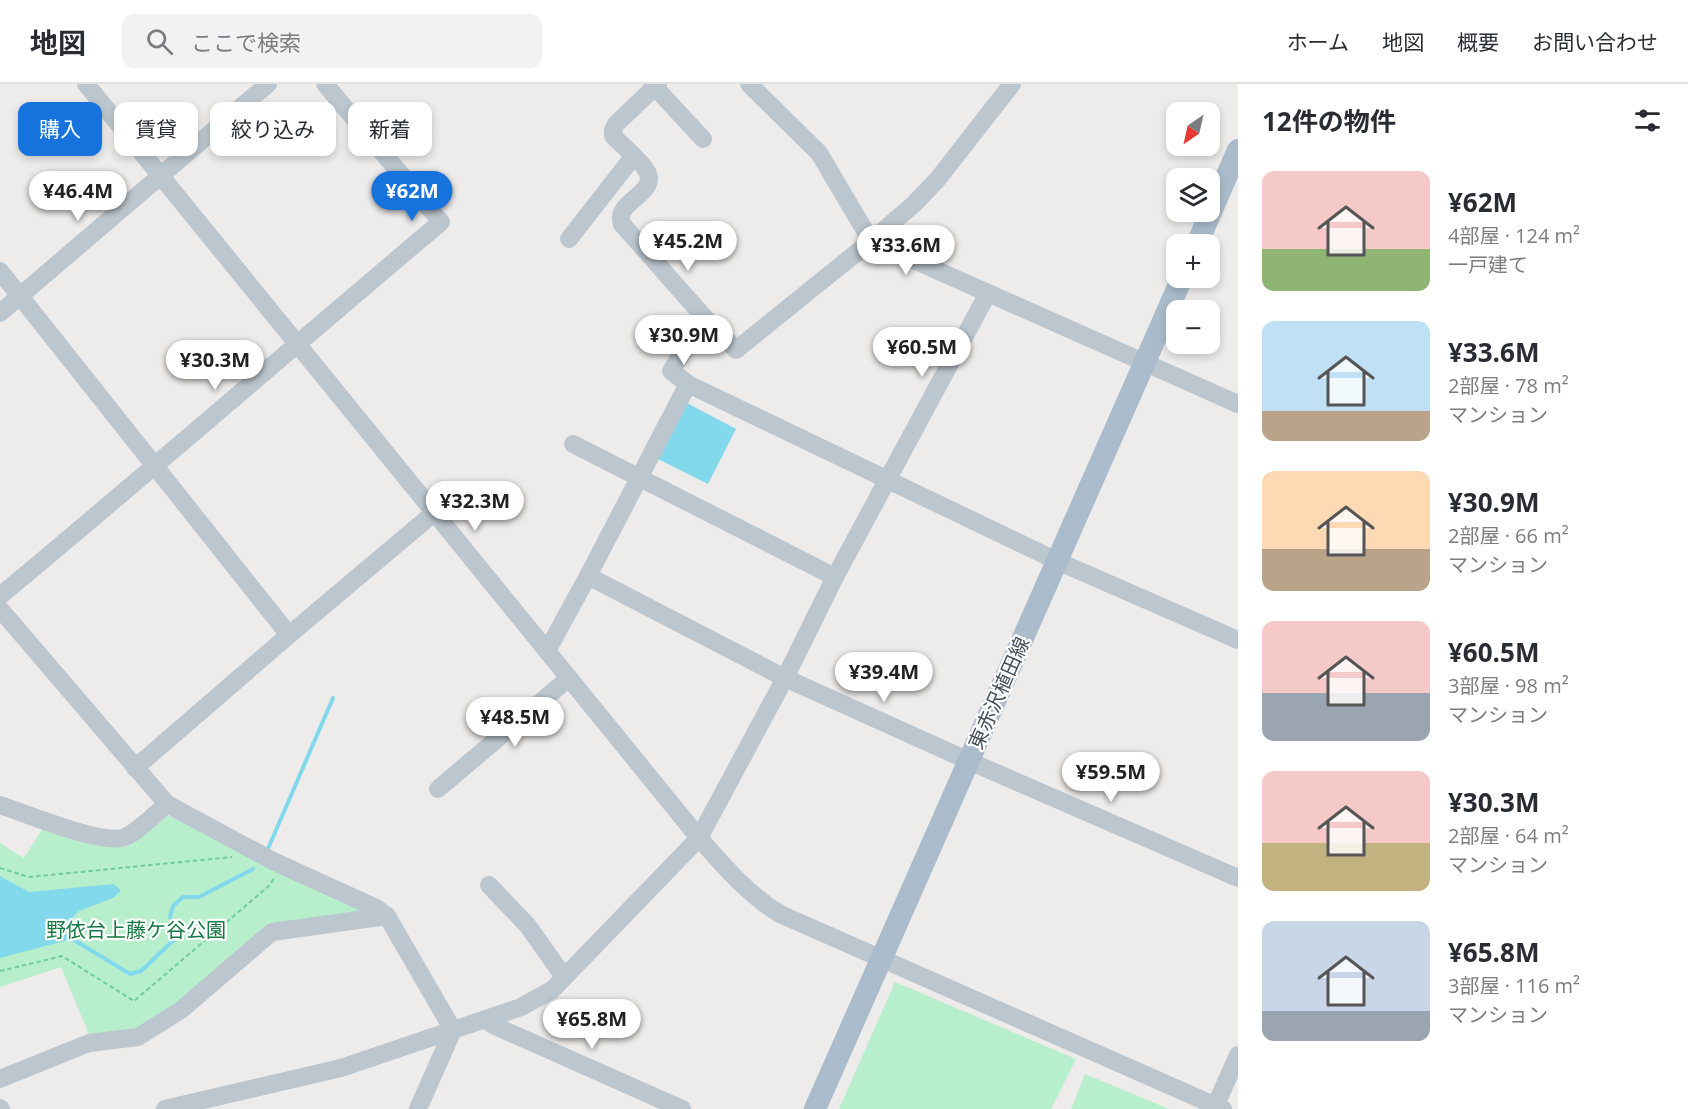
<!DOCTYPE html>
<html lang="ja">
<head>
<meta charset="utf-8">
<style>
  :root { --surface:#fff; --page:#f2f2f3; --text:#2b2b33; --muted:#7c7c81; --line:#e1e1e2; --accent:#1673dd }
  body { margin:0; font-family:"Open Sans","Noto Sans JP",sans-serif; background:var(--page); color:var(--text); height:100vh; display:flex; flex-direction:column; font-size:22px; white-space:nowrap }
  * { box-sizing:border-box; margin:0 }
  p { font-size:20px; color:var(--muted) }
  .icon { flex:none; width:33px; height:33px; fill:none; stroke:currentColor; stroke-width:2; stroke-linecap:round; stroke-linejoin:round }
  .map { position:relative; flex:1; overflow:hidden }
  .side { display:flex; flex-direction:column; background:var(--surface); width:450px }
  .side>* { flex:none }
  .hud { position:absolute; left:18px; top:18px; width:570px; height:54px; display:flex; gap:12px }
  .needle { width:39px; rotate:214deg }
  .tools { position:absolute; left:1166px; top:18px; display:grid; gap:12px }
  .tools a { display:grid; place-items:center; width:54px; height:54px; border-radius:12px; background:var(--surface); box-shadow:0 3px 9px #0003; font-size:30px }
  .price { position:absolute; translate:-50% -51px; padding:0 14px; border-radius:21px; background:#fff; color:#222; font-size:20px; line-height:39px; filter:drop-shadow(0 2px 3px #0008) }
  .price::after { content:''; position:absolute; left:50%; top:36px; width:18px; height:14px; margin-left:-9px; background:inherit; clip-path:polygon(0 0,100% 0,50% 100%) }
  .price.current { background:var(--accent); color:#fff }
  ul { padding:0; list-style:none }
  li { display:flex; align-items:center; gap:18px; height:150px; padding:0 24px }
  li span { display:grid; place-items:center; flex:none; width:168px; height:120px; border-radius:12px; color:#555 }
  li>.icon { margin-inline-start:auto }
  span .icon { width:72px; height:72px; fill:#fffc; stroke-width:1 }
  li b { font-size:26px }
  h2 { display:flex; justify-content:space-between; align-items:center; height:72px; padding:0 24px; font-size:26px }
  .pill { padding:0 21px; border-radius:12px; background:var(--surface); box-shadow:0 3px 9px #0003; font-size:21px; line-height:54px }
  .pill.current { background:var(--accent); color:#fff }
  header { display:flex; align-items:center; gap:36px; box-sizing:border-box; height:84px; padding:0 30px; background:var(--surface); border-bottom:2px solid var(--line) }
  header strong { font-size:28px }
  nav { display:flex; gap:33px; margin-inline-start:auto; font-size:21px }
  .search { width:420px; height:54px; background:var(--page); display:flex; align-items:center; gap:15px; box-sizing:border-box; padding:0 21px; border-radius:12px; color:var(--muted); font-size:22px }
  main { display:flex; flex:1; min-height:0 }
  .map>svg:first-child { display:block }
  .green { fill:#b7eecb }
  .water { fill:#83d9ec }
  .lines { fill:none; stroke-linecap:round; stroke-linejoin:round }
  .stream { stroke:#83d9ec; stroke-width:4 }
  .path { stroke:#6fcc9c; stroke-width:2; stroke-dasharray:4.5 3; stroke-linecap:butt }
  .minor { stroke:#bcc6ce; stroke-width:18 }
  .major { stroke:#aabccb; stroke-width:22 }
  .labels { text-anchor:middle; stroke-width:4.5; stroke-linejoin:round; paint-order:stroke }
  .street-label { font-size:20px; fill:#444f59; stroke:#fff }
  .park-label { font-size:20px; fill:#157944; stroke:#fff }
</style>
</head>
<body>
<header>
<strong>地図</strong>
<div class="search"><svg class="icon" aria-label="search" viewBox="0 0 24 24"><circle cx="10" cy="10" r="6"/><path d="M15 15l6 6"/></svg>ここで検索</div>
<nav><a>ホーム</a><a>地図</a><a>概要</a><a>お問い合わせ</a></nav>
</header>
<main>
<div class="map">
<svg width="1238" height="1025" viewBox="0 0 1238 1025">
  <rect width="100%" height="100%" fill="#eeebeb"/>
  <!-- green -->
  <g class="green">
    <path d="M167 731 375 830 265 844 180 918 136 944 90 953 61 883 0 903V759L24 774 44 742 97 762 126 763Z"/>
    <path d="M895 898 1076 975 1051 1025H839Z"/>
    <path d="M1085 990 1169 1025H1071Z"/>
  </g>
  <!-- water -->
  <g class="water">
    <path d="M687 319 736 345 708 400 658 375Z"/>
    <path d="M0 792 29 808 114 800 121 807 113 814 79 827 67 839 68 856 0 874Z"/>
  </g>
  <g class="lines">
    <!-- stream -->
    <g class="stream">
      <path d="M267 767 333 614"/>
      <path d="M64 850 130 890 141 887 179 851 177 842 170 833 173 822 183 813H199L253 785"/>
    </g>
    <!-- path -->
    <g class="path">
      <path d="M0 784 29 793 232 773"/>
      <path d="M0 887 62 872 134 917 270 801 274 794"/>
    </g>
    <!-- minor -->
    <g class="minor">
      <path d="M86 0 699 754C724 782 747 810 780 830L1223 1025"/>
      <path d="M652 0 703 55"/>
      <path d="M658 0 616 40 613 46V52C623 62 639 75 646 86 659 106 625 115 621 131 621 132 621 140 622 140L704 233 736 266 871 157 914 120 937 96 1012 0"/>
      <path d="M749 0 819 69 871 157 1238 320"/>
      <path d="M569 155 633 73"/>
      <path d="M0 187 289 551"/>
      <path d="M0 229 268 0"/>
      <path d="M688 300 671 287 704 233"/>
      <path d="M573 360 835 493"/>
      <path d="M588 492 785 594 969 677 1238 794"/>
      <path d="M0 512C148 389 294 262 441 138L325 0"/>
      <path d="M0 525 167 720 273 777 376 824 387 832 453 946 418 1025"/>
      <path d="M547 567 588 492 688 300 1057 477 1238 556"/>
      <path d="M135 684 289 551 435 428"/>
      <path d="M438 705 569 594"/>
      <path d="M0 721C27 730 97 759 122 754 135 751 156 729 167 720"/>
      <path d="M489 801 528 842 564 893"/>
      <path d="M486 936 495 942 682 1025"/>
      <path d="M0 995 89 959 138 953 181 926 272 848 387 832"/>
      <path d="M0 1024 1 1025"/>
      <path d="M165 1025 341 984 521 923 552 906 699 754 785 594 835 493 988 209"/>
      <path d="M1214 1025 1238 971"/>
    </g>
    <!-- major -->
    <g class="major">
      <path d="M1197 160 1238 66"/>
      <path d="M815 1025 1182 194"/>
    </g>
  </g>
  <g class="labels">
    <!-- street labels -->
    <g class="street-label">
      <text transform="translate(999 609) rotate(-66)" y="7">東赤沢植田線</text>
    </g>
    <!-- park labels -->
    <g class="park-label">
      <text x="136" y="853">野依台上藤ケ谷公園</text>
    </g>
  </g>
</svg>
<div class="tools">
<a><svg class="needle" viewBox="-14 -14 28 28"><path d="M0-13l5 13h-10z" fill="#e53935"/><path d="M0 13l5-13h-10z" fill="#7c7c81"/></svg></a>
<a><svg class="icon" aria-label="layers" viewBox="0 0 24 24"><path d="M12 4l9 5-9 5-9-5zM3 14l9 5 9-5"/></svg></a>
<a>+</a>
<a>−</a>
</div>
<b class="price" style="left:78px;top:138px">¥46.4M</b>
<b class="price current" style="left:412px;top:138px">¥62M</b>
<b class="price" style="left:688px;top:188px">¥45.2M</b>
<b class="price" style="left:906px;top:192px">¥33.6M</b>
<b class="price" style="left:684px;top:282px">¥30.9M</b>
<b class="price" style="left:922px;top:294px">¥60.5M</b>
<b class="price" style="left:215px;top:307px">¥30.3M</b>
<b class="price" style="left:475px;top:448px">¥32.3M</b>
<b class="price" style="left:884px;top:619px">¥39.4M</b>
<b class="price" style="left:515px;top:664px">¥48.5M</b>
<b class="price" style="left:1111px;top:719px">¥59.5M</b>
<b class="price" style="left:592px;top:966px">¥65.8M</b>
<div class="hud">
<a class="pill current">購入</a>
<a class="pill">賃貸</a>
<a class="pill">絞り込み</a>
<a class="pill">新着</a>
</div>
</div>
<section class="side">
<h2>12件の物件<svg class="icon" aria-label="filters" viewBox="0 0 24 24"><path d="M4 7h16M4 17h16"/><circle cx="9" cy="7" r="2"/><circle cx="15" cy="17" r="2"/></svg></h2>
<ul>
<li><span style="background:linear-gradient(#f6c9c9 65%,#8fb573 0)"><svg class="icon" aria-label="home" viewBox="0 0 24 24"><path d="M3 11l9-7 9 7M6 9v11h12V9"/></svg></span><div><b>¥62M</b><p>4部屋 · 124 m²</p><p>一戸建て</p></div></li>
<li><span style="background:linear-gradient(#bfe0f5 75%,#b9a48a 0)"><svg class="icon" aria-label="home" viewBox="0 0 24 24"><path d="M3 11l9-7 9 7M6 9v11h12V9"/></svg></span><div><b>¥33.6M</b><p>2部屋 · 78 m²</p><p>マンション</p></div></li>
<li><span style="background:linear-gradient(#ffd9b3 65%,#b9a48a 0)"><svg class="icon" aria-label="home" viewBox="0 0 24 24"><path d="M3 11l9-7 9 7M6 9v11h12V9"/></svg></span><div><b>¥30.9M</b><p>2部屋 · 66 m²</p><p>マンション</p></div></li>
<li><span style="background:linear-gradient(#f6c9c9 60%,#9aa5b1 0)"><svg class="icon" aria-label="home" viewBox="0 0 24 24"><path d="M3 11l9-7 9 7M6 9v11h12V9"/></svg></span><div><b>¥60.5M</b><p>3部屋 · 98 m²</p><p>マンション</p></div></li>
<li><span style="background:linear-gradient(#f6c9c9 60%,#c2b280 0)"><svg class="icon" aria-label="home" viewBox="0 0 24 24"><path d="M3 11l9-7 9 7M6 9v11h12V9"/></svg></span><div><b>¥30.3M</b><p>2部屋 · 64 m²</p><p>マンション</p></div></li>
<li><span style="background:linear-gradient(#c9d6e8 75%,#9aa5b1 0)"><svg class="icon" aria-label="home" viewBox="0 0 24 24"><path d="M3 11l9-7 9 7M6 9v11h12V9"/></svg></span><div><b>¥65.8M</b><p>3部屋 · 116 m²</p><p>マンション</p></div></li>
</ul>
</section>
</main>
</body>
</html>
